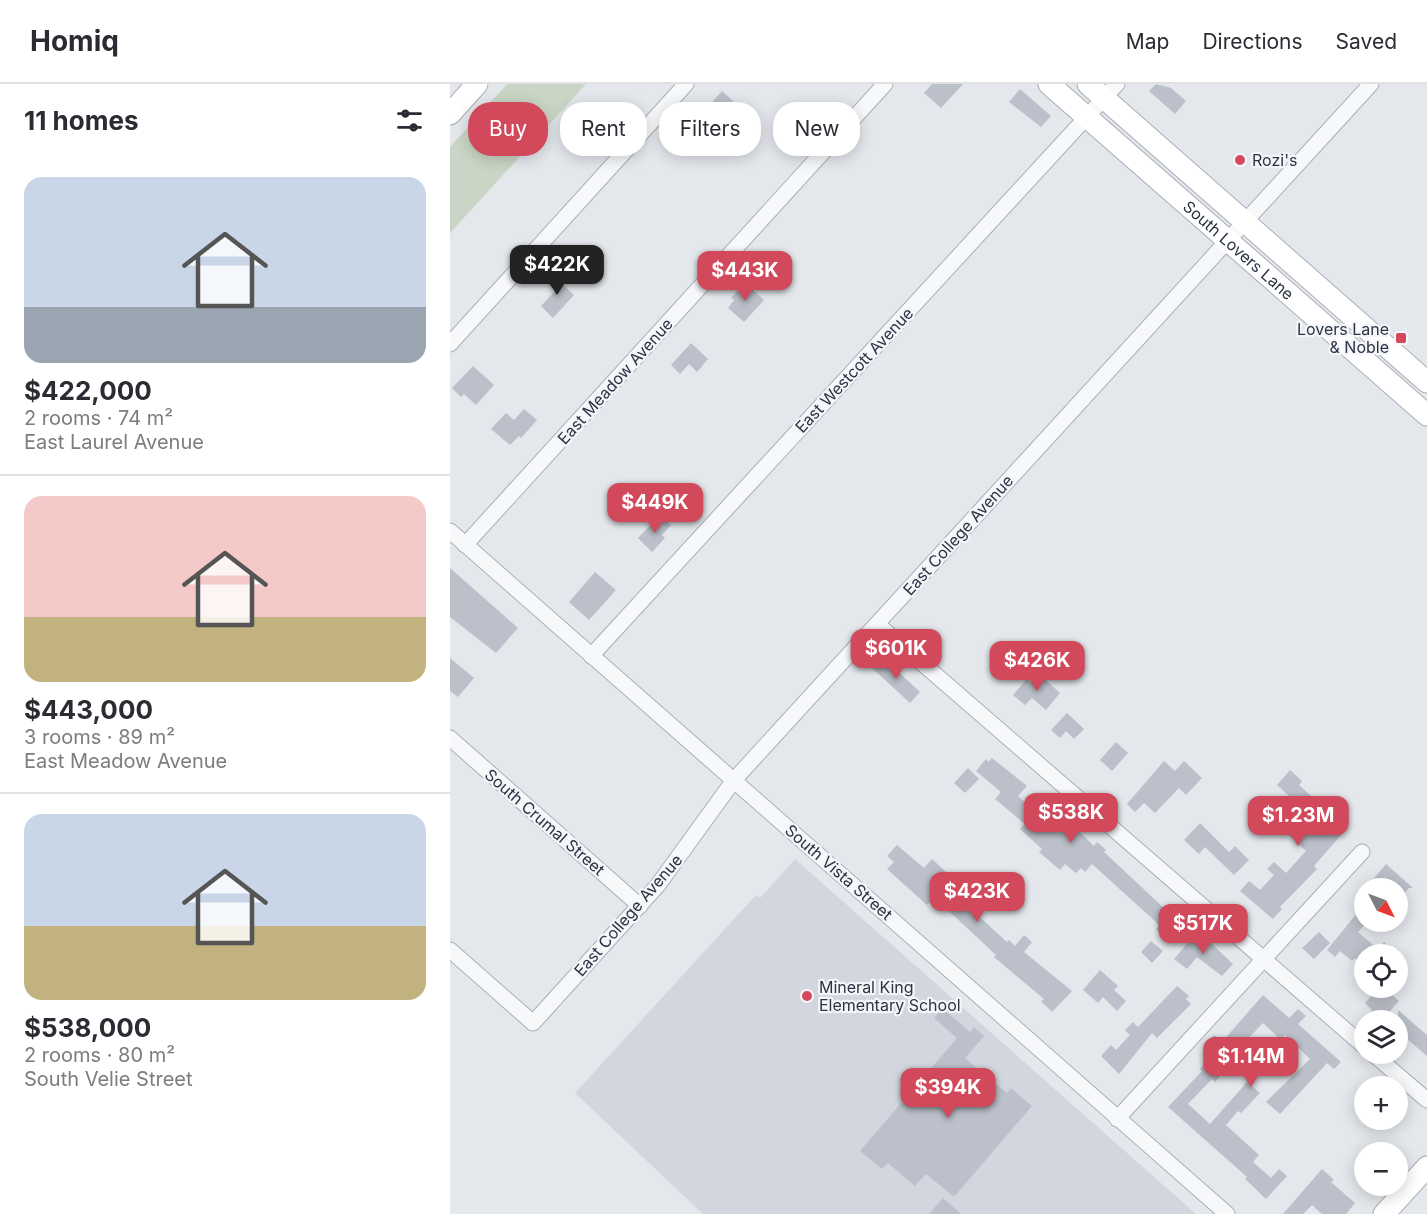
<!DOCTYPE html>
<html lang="en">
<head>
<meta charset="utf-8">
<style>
  :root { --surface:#fff; --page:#f7f7f7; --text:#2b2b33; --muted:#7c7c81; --line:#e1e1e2; --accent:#d1495b }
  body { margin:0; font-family:Inter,sans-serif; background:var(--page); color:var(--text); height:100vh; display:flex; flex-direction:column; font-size:22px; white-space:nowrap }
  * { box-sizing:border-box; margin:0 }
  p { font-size:20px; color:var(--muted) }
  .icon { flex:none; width:33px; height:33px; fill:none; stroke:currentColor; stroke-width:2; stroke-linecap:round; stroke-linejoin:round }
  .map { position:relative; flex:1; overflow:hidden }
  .sheet { display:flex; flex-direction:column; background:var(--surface); width:450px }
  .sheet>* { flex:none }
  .guide { position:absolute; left:18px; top:18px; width:570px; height:54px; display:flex; gap:12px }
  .needle { width:39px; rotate:132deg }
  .buttons { position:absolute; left:904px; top:794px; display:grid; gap:12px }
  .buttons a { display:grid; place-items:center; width:54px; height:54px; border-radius:50%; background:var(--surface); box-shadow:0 3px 15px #0003; font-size:30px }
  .price { position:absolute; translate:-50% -51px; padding:0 14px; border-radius:12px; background:var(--accent); color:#fff; font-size:20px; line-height:39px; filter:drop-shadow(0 2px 3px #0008) }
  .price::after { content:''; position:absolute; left:50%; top:36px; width:18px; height:14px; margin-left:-9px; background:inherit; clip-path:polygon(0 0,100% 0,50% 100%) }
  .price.current { background:#222; color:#fff }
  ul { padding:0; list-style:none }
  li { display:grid; align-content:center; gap:12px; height:318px; padding:0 24px }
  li+li { border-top:2px solid var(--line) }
  li span { display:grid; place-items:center; height:186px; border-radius:18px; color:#555 }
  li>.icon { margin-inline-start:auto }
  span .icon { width:108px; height:108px; fill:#fffc; stroke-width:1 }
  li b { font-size:26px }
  h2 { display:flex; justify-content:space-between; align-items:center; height:72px; padding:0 24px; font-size:26px }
  .pill { padding:0 21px; border-radius:24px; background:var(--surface); box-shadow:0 3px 15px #0003; font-size:21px; line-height:54px }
  .pill.current { background:var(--accent); color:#fff }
  header { display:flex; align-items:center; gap:36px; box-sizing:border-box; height:84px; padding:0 30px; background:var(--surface); border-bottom:2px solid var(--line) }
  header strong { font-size:28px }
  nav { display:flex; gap:33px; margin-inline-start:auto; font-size:21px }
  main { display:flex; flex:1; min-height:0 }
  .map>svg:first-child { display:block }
  .built { fill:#d2d6de }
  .green { fill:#c9d6c5 }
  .building { fill:#bbc0ca }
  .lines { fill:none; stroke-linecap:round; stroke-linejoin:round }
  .street-casing { stroke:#a9aeb7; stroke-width:17 }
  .secondary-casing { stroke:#a9aeb7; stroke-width:23 }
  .street { stroke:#f7f8fa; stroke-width:15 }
  .secondary { stroke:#fff; stroke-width:21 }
  .poi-dot { fill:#d1495b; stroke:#f4f6f9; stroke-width:2 }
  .labels { text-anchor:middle; stroke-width:4.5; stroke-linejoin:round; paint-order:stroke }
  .poi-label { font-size:16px; fill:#2b3445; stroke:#f4f6f9; text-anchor:start }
  .street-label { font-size:16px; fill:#2b3445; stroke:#f4f6f9 }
</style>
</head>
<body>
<header>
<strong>Homiq</strong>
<nav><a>Map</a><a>Directions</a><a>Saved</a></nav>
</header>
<main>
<section class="sheet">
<h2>11 homes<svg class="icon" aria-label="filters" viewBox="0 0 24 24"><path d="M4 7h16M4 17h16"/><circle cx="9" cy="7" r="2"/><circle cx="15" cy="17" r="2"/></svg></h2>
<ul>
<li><span style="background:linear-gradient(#c9d6e8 70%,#9aa5b1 0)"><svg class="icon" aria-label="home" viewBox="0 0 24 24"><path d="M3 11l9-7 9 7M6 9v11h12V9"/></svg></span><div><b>$422,000</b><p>2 rooms · 74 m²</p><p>East Laurel Avenue</p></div></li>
<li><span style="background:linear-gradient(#f6c9c9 65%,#c2b280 0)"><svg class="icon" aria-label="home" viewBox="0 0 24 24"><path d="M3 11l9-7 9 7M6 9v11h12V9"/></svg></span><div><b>$443,000</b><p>3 rooms · 89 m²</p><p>East Meadow Avenue</p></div></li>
<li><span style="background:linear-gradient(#c9d6e8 60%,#c2b280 0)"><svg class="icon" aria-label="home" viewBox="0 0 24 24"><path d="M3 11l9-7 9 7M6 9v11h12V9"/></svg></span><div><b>$538,000</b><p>2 rooms · 80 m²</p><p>South Velie Street</p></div></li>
</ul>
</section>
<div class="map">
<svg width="977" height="1130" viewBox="0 0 977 1130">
  <rect width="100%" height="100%" fill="#e4e7ec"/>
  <!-- built -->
  <path class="built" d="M345 775 746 1130H253L125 1009 306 811 310 814Z"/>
  <!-- green -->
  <path class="green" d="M57 0H136L0 149V63Z"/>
  <!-- building -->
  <g class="building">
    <path d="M482 0H513L491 24 474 9Z"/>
    <path d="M706 0 721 4 736 17 725 30 699 7Z"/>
    <path d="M570 5 601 32 591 43 559 18Z"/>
    <path d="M272 7 286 20 260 47 250 38 257 30 254 27Z"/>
    <path d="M106 188 116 198 113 201 124 211 103 234 91 222 105 207 96 198Z"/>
    <path d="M295 199 314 216 294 238 278 224 284 216 281 214Z"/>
    <path d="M241 259 258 275 247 288 239 280 230 290 221 281Z"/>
    <path d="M23 282 44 301 26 321 14 310 11 313 2 304Z"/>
    <path d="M74 325 87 336 71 354 69 352 60 361 41 345 56 329 64 336Z"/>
    <path d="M210 431 221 441 212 451 215 454 202 468 188 454Z"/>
    <path d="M0 484 68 544 46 569 0 533Z"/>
    <path d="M145 488 166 506 139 536 119 518Z"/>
    <path d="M431 572 470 608 460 619 421 583Z"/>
    <path d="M0 574 24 594 8 613 0 607Z"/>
    <path d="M589 590 610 609 596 626 582 614 575 621 563 611 577 595 581 599Z"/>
    <path d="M617 629 634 645 624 655 616 647 610 654 601 646Z"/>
    <path d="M666 658 678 669 662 687 650 676Z"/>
    <path d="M542 674 577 702 568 712 591 733 600 724 615 738 617 736 644 762 647 758 656 766 654 768 716 826 718 823 732 834 716 853 706 845 709 842 706 838 642 780 635 788 631 784 626 789 615 780 610 786 589 768 592 765 570 745 575 740 545 715 551 708 526 687 536 675 538 678Z"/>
    <path d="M714 677 725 687 734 677 752 694 736 711 729 704 705 729 694 719 685 728 677 720Z"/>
    <path d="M518 684 529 695 515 709 504 699Z"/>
    <path d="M840 686 852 697 849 701 897 744 864 782 867 785 830 823 832 825 823 835 790 807 799 797 810 806 824 791 817 785 824 778 836 789 856 767 836 748 840 743 833 737 848 720 827 701Z"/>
    <path d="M750 739 779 768 785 762 799 776 784 791 755 763 749 770 734 756Z"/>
    <path d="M447 761 474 784 482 775 508 799 514 793 535 812 522 826 557 858 559 856 565 862 574 851 582 858 574 868 622 907 602 928 591 917 594 915 544 873 546 871 500 828 508 819 492 805 477 821 437 785 444 778 437 772Z"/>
    <path d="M936 780 963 804H959L948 817V804H916Z"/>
    <path d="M908 828 918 837 908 848 928 865 934 858 947 870H915V883L905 874 902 877 890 867 885 873 877 866Z"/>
    <path d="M748 847 783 880 772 892 747 873 737 885 724 875Z"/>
    <path d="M869 848 880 859 864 875 852 864Z"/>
    <path d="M701 857 713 867 702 879 691 868Z"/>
    <path d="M650 886 668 902 664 906 676 917 667 927 653 913 648 919 633 906Z"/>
    <path d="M727 902 739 912 736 915 741 920 707 954 702 949 669 990 651 972 661 961 666 966 680 951 675 946 683 938 688 943Z"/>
    <path d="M915 903H933L949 917 932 936H926L919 930 922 926 915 919 923 910Z"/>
    <path d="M813 911 839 934 848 925 856 932 848 940 891 978 884 985 877 979 830 1030 816 1018 860 975 835 951 831 956 813 939 772 982 776 985 765 998 762 995 738 1020 760 1040 797 998 810 1009 791 1029 788 1027 776 1041 809 1071 803 1078 821 1094 829 1085 837 1092 816 1115 795 1095 797 1093 718 1023 752 987 750 985 765 966 757 958 764 951 772 958Z"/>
    <path d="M492 924 520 948 524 943 534 952 515 974 557 1009 561 1004 582 1022 504 1113 476 1090 465 1102 438 1079 432 1085 410 1067 507 954 484 934Z"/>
    <path d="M948 926 977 951V972L948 947Z"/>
    <path d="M872 1085 884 1096 881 1098 905 1119 896 1130H872L862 1121 853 1130H833Z"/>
    <path d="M493 1114 511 1130H479Z"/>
  </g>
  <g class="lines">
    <defs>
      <g id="street">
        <path d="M0 260 236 0"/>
        <path d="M0 447 777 1130"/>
        <path d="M15 461 435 0"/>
        <path d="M427 540 915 963"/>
        <path d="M141 572 667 0"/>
        <path d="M0 654 190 822"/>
        <path d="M0 866 83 939 208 801 284 696 921 0"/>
        <path d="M922 969 977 1016"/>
        <path d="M667 1035 912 768"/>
      </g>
      <g id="secondary">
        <path id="s1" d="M599 0 977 331"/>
        <path d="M638 0 977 298"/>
        <path d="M0 30 27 0"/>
        <path d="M934 1130 977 1083"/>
      </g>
    </defs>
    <!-- street casing -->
    <use href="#street" class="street-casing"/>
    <!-- secondary casing -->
    <use href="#secondary" class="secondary-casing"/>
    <!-- street -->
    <use href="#street" class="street"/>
    <!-- secondary -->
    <use href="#secondary" class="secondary"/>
  </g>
  <!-- markers -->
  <g class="poi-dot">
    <circle cx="790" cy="76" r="6"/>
    <rect x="945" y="248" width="12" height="12" rx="3"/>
    <circle cx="357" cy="912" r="6"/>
  </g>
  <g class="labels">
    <!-- poi labels -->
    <g class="poi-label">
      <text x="802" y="82">Rozi's</text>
      <text x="939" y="251" text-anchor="end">Lovers Lane<tspan x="939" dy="18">&amp; Noble</tspan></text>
      <text x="369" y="909">Mineral King<tspan x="369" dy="18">Elementary School</tspan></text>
    </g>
    <!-- street labels -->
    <g class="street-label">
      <text dy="6" stroke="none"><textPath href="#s1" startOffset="252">South Lovers Lane</textPath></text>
      <text transform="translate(404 286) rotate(-47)" y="6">East Westcott Avenue</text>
      <text transform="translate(165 297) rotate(-48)" y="6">East Meadow Avenue</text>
      <text transform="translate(508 451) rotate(-48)" y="6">East College Avenue</text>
      <text transform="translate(95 738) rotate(41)" y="6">South Crumal Street</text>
      <text transform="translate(389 788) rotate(41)" y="6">South Vista Street</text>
      <text transform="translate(178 831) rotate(-49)" y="6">East College Avenue</text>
    </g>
  </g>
</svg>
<div class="buttons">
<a><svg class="needle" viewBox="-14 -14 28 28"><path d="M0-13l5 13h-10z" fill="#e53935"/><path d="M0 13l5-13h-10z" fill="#7c7c81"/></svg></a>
<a><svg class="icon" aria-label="locate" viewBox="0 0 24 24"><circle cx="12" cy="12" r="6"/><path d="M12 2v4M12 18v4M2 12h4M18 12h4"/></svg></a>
<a><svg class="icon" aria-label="layers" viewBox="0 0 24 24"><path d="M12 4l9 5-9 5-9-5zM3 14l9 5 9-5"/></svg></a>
<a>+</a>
<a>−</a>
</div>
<b class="price current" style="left:107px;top:212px">$422K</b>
<b class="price" style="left:295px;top:218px">$443K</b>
<b class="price" style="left:205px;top:450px">$449K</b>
<b class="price" style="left:446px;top:596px">$601K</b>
<b class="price" style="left:587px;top:608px">$426K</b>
<b class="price" style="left:621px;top:760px">$538K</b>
<b class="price" style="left:848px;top:763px">$1.23M</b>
<b class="price" style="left:527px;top:839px">$423K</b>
<b class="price" style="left:753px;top:871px">$517K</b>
<b class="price" style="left:801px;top:1004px">$1.14M</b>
<b class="price" style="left:498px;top:1035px">$394K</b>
<div class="guide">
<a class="pill current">Buy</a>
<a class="pill">Rent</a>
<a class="pill">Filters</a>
<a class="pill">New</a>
</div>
</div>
</main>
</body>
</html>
